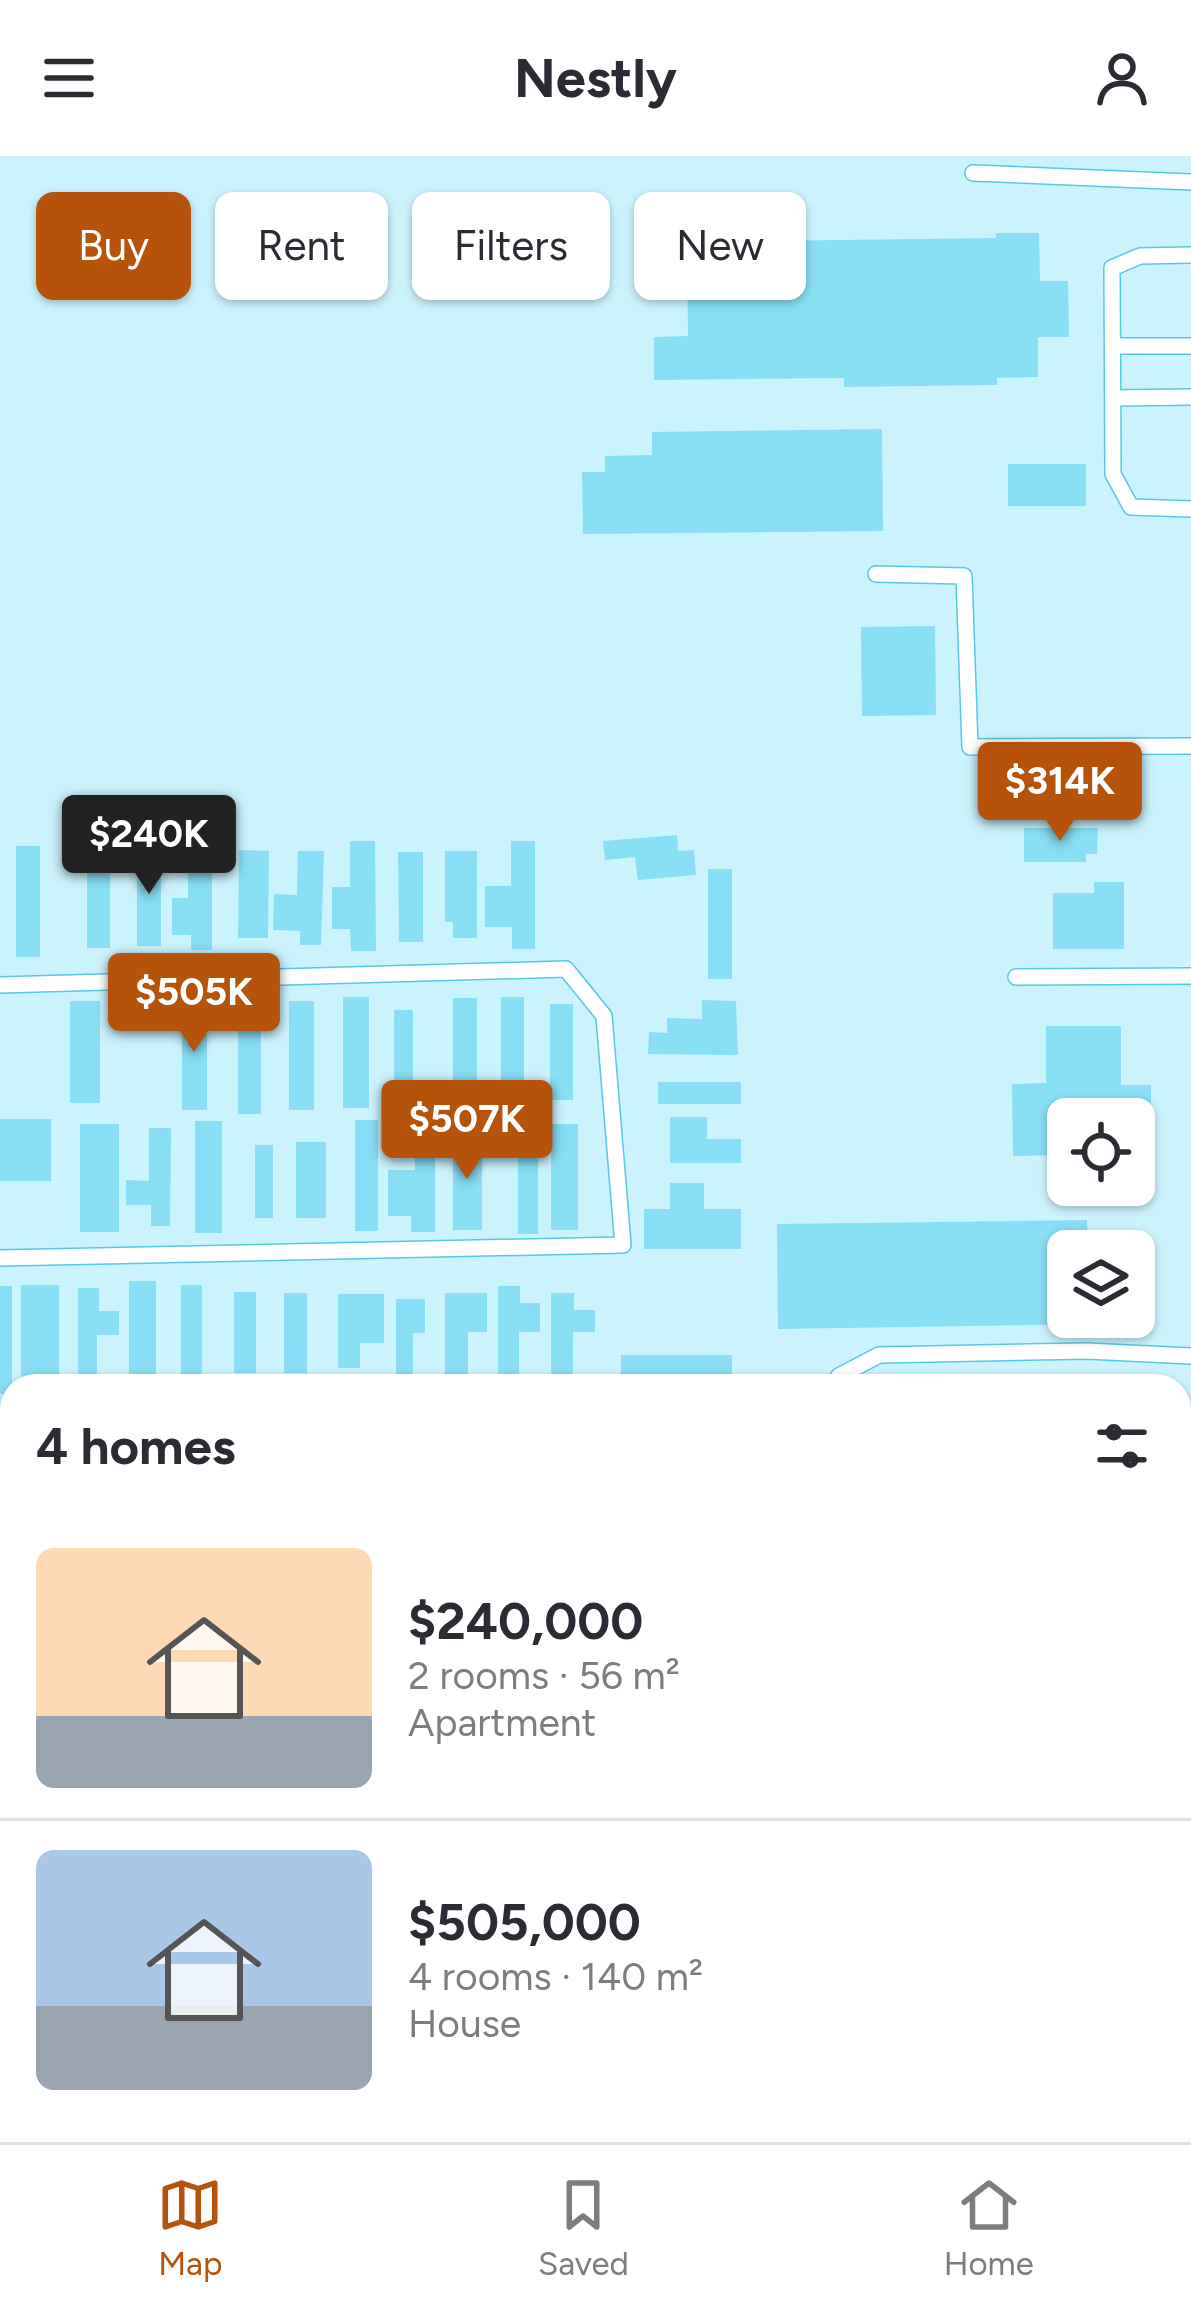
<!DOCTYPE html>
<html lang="en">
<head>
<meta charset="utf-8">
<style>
  :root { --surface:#fff; --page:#f2f2f3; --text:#2b2b33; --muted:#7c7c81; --line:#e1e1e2; --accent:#b45309 }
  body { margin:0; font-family:Figtree,sans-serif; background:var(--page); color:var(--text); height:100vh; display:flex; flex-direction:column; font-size:45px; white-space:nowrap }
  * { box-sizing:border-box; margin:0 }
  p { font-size:39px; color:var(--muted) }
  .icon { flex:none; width:66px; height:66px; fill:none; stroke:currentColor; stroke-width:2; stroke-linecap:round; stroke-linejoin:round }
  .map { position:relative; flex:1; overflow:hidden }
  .details { position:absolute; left:0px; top:1218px; width:1191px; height:768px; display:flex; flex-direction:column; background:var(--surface); border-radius:36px 36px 0 0; box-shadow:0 3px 9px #0004 }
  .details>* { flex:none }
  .banner { position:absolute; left:36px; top:36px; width:1119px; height:108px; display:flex; gap:24px }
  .fabs { position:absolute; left:1047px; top:942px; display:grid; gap:24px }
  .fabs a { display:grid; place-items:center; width:108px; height:108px; border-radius:18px; background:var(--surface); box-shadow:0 3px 9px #0004; font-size:60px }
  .price { position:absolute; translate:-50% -102px; padding:0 27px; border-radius:12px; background:var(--accent); color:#fff; font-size:39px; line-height:78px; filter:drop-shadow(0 3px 6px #0008) }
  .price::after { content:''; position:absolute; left:50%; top:72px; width:36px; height:27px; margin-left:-18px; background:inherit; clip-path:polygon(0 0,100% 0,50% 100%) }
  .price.current { background:#222; color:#fff }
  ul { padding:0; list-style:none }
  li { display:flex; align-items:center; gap:36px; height:300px; padding:0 36px }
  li+li { border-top:3px solid var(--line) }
  li span { display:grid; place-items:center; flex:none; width:336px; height:240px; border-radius:18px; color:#555 }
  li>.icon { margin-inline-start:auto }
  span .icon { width:144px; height:144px; fill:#fffc; stroke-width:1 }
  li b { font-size:51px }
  h2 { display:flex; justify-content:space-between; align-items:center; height:144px; padding:0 36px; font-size:51px }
  .pill { padding:0 42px; border-radius:18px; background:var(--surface); box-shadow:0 3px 9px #0004; font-size:42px; line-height:108px }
  .pill.current { background:var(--accent); color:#fff }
  header { display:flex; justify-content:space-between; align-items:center; height:156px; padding:0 36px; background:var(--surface); font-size:54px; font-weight:700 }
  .dock { display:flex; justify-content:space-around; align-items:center; height:168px; border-top:3px solid var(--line); background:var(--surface); font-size:33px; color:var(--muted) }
  .dock a { display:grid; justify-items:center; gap:6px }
  .dock .current { color:var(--accent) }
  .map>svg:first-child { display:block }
  .building { fill:#88def5 }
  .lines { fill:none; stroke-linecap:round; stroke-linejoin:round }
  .lane-casing { stroke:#57c8e4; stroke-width:18 }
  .lane { stroke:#fff; stroke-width:15 }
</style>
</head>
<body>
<header><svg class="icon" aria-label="menu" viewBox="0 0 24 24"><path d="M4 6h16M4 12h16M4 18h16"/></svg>Nestly<svg class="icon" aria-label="person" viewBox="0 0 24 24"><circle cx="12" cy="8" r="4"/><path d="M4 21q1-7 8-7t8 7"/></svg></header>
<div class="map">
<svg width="1191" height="1986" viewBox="0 0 1191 1986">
  <rect width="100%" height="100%" fill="#cbf3fe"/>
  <!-- building -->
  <g class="building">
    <path d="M996 77H1039L1040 125H1068L1069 181H1038V221L997 222V229L844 231V222L654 224V181L688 180 687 86 996 82Z"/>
    <path d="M882 273 883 375 583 378 582 316H605V300L652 299V276Z"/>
    <rect x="1008" y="308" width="78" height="42"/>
    <path d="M935 470 936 559 862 560 861 471Z"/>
    <path d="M1024 672H1098L1097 698H1086V706H1024Z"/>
    <path d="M677 679 678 695 694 694 696 719 638 724 635 701 605 704 603 685Z"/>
    <path d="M350 685H375L376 795H351L350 773H332V731H350Z"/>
    <path d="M511 685H535V793H512V771H485V730H511Z"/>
    <rect x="16" y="690" width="24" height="111"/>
    <rect x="137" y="692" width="24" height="98"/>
    <rect x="87" y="693" width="23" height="99"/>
    <path d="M239 694 269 695 268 782H238Z"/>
    <path d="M188 695H212V794H191V779H172V742H188Z"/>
    <path d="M298 695H324L321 789H300V775L273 774 274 738 297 739Z"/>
    <path d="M445 695H477V782H453V766H445Z"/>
    <path d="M398 696H423V786H399Z"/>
    <rect x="708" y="713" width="24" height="110"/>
    <path d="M1094 726H1124V793H1053V737H1094Z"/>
    <rect x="343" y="841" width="26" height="111"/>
    <rect x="501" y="841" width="23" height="98"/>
    <rect x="453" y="842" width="24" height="111"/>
    <rect x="182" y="843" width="25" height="111"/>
    <path d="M702 844 736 845 738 899 648 898 649 876 667 877V862L702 863Z"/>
    <rect x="70" y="845" width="30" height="102"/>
    <rect x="238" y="845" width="23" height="113"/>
    <rect x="289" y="845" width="25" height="109"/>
    <rect x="550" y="848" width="23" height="96"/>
    <rect x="394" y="854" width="19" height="71"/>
    <path d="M1046 870H1121V929H1151V955H1121V963H1068V999L1013 1000 1012 928 1046 927Z"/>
    <rect x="658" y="926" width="83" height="22"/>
    <path d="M670 961H707V983H741V1007H670Z"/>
    <rect x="0" y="963" width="51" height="62"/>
    <rect x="355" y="964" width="23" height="111"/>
    <rect x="195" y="965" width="27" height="112"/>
    <rect x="80" y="968" width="39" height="108"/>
    <rect x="551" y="968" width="27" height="106"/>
    <rect x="518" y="969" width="20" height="109"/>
    <path d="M149 972H171L170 1070H151V1049H126V1024L149 1025Z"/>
    <rect x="453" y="977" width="29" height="97"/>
    <rect x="296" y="986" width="30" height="76"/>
    <path d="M415 988H435V1076H411V1060H388V1014H415Z"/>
    <rect x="255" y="989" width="18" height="73"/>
    <path d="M670 1027H704V1053H741V1093H644V1053H670Z"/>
    <path d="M1087 1064 1088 1095H1068V1161H1089V1168L778 1173 777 1068Z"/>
    <rect x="129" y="1125" width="27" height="105"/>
    <rect x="21" y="1129" width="38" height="97"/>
    <rect x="181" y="1129" width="21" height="98"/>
    <rect x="0" y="1130" width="12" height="108"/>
    <path d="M498 1130H520V1147H540V1176H519V1222H498Z"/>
    <path d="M78 1132H99V1155H119V1179H97V1227H78Z"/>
    <rect x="234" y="1136" width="22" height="81"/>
    <rect x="284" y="1137" width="23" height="80"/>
    <path d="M445 1137H487V1176H468V1220H445Z"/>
    <path d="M551 1137H574V1154H595V1176H573V1221H551Z"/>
    <path d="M338 1138H384V1187H360V1212H338Z"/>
    <path d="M396 1143H425V1177H413V1226H396Z"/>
    <rect x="621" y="1199" width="111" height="25"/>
    <rect x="0" y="1315" width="12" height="23"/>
    <rect x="0" y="1365" width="12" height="26"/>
    <rect x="0" y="1417" width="12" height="23"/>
    <rect x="0" y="1450" width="12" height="46"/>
    <rect x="0" y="1514" width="12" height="34"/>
    <path d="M0 1555H11L12 1601H0Z"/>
    <rect x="0" y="1630" width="12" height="24"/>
    <rect x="0" y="1664" width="12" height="41"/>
    <rect x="0" y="1713" width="12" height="44"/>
    <rect x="0" y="1789" width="12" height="22"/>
    <rect x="0" y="1844" width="12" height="22"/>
    <rect x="0" y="1896" width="12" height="19"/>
    <rect x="0" y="1925" width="12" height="44"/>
    <path d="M127 1974H197L198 1986H127Z"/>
    <rect x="249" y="1974" width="83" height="12"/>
    <path d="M887 1974H962L963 1986H887Z"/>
    <path d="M1011 1974H1129V1986H1051L1050 1979 1011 1980Z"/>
  </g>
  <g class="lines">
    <defs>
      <g id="lane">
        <path d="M973 17 1191 26"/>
        <path d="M1191 99 1140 100 1112 112 1113 318 1131 351 1191 353"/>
        <path d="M1113 190H1191"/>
        <path d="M1113 242 1191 241"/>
        <path d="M876 418 964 420 970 591 1191 590"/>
        <path d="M1016 821 1191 820"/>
        <path d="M0 829 566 813 604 860 623 1089 0 1102"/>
        <path d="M832 1230 839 1220 879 1199 1087 1195 1191 1200"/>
        <path d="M1179 1568H1191"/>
        <path d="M1179 1677H1191"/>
        <path d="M470 1974V1986"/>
        <path d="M813 1974V1986"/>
        <path d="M977 1974V1986"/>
      </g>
    </defs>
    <!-- lane casing -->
    <use href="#lane" class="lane-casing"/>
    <!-- lane -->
    <use href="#lane" class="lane"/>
  </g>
</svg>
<div class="fabs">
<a><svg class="icon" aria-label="locate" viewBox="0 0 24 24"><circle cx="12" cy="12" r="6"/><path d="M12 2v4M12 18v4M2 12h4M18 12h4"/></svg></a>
<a><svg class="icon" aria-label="layers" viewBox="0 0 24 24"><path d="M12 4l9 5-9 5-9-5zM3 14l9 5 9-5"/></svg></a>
</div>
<b class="price" style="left:1060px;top:688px">$314K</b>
<b class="price current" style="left:149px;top:741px">$240K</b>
<b class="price" style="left:194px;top:899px">$505K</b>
<b class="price" style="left:467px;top:1026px">$507K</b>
<div class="banner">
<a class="pill current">Buy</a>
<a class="pill">Rent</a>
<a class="pill">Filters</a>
<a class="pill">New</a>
</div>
<section class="details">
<h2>4 homes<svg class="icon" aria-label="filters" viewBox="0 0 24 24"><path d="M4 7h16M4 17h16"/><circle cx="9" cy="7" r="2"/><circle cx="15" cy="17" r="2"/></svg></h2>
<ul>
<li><span style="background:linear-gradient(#ffd9b3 70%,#9aa5b1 0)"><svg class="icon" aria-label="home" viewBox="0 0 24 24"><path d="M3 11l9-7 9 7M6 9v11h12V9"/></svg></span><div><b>$240,000</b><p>2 rooms · 56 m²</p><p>Apartment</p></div></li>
<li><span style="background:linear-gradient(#a9c7e8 65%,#9aa5b1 0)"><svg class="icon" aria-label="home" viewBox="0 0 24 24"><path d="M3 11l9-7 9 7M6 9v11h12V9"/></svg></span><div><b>$505,000</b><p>4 rooms · 140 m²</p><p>House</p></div></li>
</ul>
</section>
</div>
<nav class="dock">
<a class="current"><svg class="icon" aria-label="map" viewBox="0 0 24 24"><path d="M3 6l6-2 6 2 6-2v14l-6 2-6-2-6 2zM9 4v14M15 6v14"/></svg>Map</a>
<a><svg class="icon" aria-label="saved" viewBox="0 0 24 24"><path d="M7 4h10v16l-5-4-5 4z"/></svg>Saved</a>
<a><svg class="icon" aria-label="home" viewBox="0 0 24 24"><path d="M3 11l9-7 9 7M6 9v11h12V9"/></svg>Home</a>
</nav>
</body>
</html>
